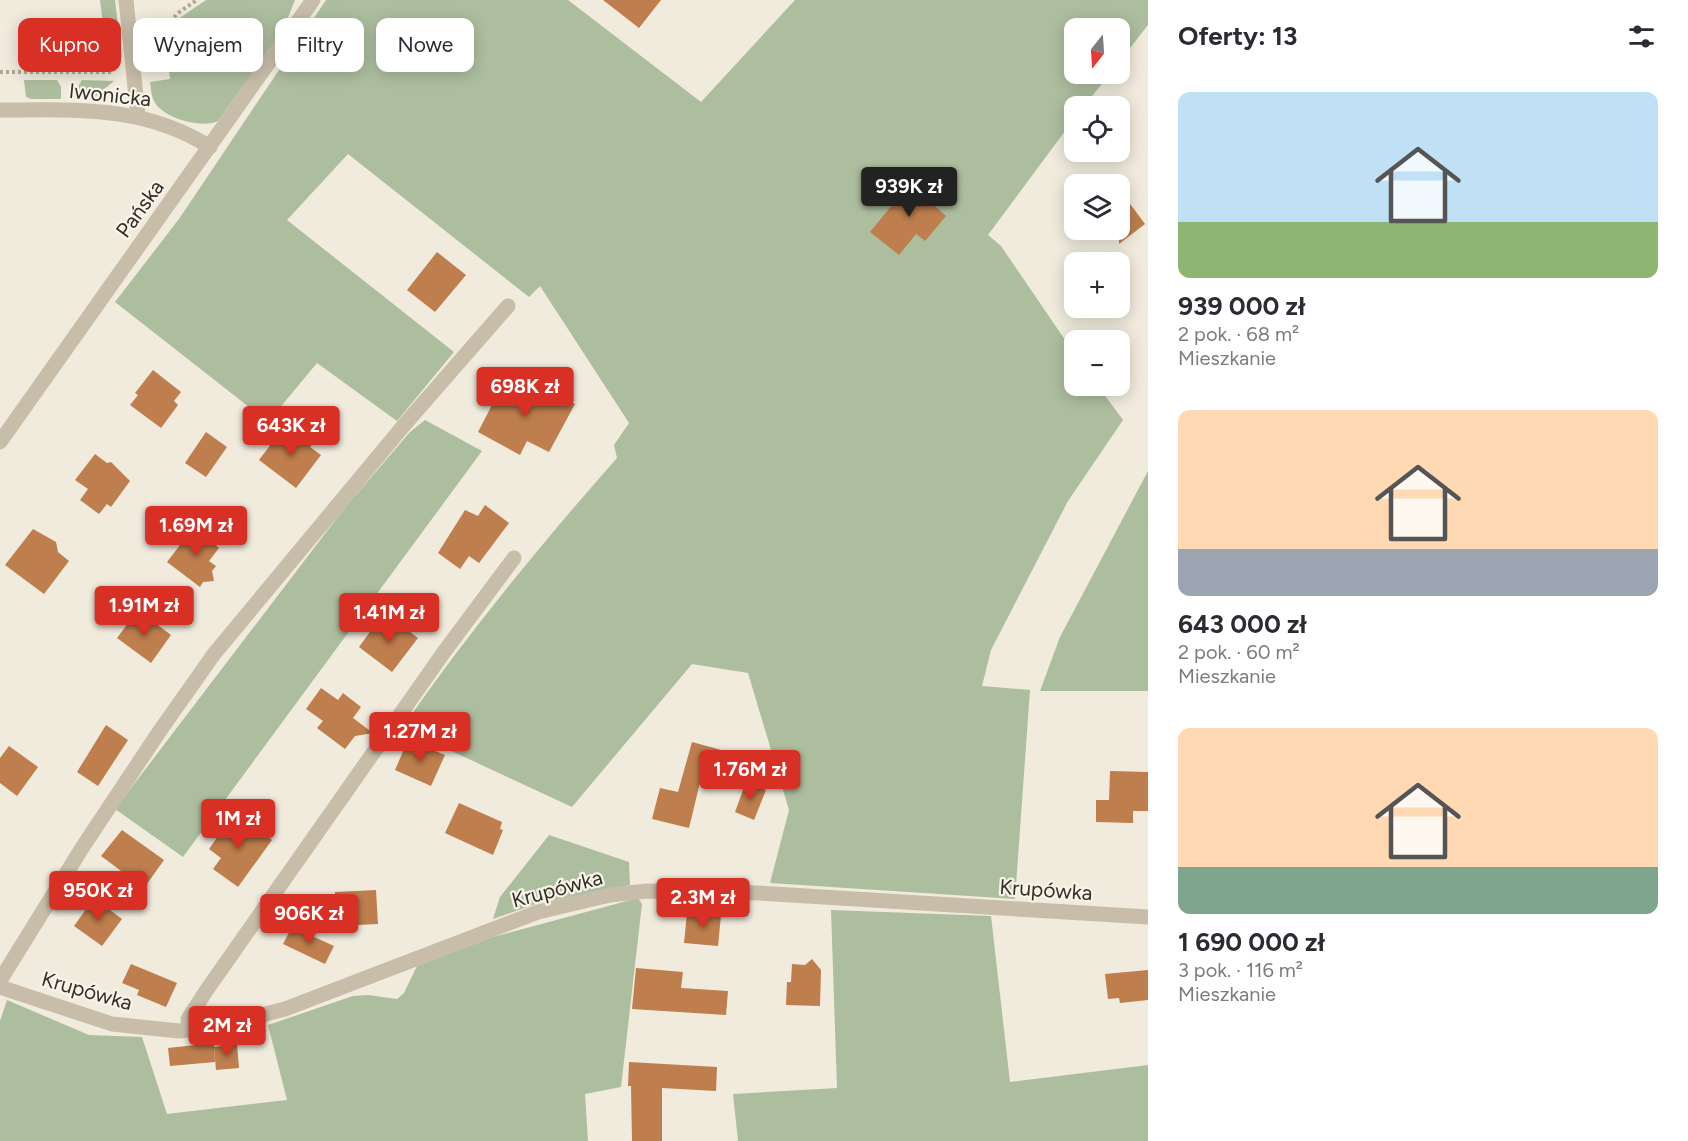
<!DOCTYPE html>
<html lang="pl">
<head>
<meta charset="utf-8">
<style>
  :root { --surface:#fff; --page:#f2f2f3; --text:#2b2b33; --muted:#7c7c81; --accent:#d93025 }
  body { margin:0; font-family:Figtree,sans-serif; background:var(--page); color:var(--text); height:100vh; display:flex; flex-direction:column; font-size:22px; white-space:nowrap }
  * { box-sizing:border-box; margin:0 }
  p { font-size:20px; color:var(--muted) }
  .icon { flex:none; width:33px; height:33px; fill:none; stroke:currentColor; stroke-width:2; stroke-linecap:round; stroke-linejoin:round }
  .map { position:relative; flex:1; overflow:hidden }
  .side { display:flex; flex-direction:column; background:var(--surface); width:540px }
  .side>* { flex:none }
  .top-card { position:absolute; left:18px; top:18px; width:570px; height:54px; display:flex; gap:12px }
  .needle { width:39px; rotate:197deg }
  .controls { position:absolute; left:1064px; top:18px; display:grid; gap:12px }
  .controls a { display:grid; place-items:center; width:66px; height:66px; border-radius:12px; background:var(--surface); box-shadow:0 3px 15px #0003; font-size:30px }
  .price { position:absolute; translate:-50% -51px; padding:0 14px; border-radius:6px; background:var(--accent); color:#fff; font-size:20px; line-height:39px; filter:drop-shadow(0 2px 3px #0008) }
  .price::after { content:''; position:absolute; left:50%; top:36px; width:18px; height:14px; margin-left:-9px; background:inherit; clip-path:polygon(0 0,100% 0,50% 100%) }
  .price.current { background:#222; color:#fff }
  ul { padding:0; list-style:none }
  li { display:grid; align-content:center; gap:12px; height:318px; padding:0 30px }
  li span { display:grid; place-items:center; height:186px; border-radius:12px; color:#555 }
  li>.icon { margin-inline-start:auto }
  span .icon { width:108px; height:108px; fill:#fffc; stroke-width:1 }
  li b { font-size:26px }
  h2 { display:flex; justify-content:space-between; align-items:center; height:72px; padding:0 30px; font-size:26px }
  .tag { padding:0 21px; border-radius:12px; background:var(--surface); box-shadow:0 3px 15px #0003; font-size:21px; line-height:54px }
  .tag.current { background:var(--accent); color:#fff }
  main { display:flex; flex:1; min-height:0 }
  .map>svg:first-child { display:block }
  .green { fill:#adbe9e }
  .building { fill:#be7e4d }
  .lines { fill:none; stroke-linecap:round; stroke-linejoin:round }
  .path { stroke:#b3a794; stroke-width:4; stroke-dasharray:3 3; stroke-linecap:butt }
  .minor { stroke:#c8bda9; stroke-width:15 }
  .labels { text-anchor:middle; stroke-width:4.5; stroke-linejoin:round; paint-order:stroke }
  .street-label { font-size:21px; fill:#352f29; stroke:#f8f4e9 }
</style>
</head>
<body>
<main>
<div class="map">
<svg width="1148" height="1141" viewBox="0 0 1148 1141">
  <rect width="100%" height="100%" fill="#f0ebdd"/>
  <!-- green -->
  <g class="green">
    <path d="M100 0H115L122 57H107Z"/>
    <path d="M206 0H295L283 30 218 121C202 129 162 118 154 101 151 95 151 88 150 82L170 79 165 33 168 29 183 32V20L178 19Z"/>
    <path d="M326 0H568L701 102 795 0H1148V25L1119 62V28H1074V74H1110L1084 106H1074V119L988 235 1001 246 1074 353V386H1098L1123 420 1068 501 991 650 982 686 1030 690 1015 899 770 883 789 810 748 673 692 664 572 807 402 728C468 633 541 544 617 458L614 445 629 423 540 286 529 297 348 154 287 220 454 352 397 421 317 363 268 422 115 302 179 219Z"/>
    <path d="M24 80H57L61 87V99H31L26 97Z"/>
    <path d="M82 80 114 81 96 96 77 99 78 87Z"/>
    <path d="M425 420 482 451 183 857 115 809 343 510 410 432Z"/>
    <path d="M1148 471V691H1040L1060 637Z"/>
    <path d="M549 835 629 862 630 885 536 904 493 919 500 897Z"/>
    <path d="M638 898 642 904 621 1087 585 1094 588 1141H0V1021L7 1000 89 1035 142 1037 167 1114 287 1100 268 1025 353 996 368 995 397 999 404 993 417 966 493 937Z"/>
    <path d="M831 910 991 916 1010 1082 1148 1065V1141H738L733 1094 837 1088Z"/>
  </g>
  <!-- building -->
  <g class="building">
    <path d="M603 0H661L639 28Z"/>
    <path d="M915 177 935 194 929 201 946 216 925 241 916 234 899 255 870 232Z"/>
    <path d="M1119 189 1145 224 1119 244Z"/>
    <path d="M437 252 466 275 435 312 407 290Z"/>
    <path d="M153 370 181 392 174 401 178 405 161 428 130 405 138 395 135 393Z"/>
    <path d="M506 378 548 399 552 392 575 404 549 452 527 441 520 455 478 432Z"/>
    <path d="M284 427 295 435 297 431 313 443 310 447 321 455 296 488 259 460Z"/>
    <path d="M206 432 227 447 206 477 185 463Z"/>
    <path d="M95 454 107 463 111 462 130 481 111 507 107 504 99 514 80 500 88 489 75 480Z"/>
    <path d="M485 505 509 523 479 563 469 556 460 569 438 553 465 510 478 516Z"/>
    <path d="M193 528 201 534 211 531 212 542 219 548 209 561 216 566 212 571 214 581 203 582 200 587 167 562Z"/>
    <path d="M33 529 56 542 58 552 69 561 44 594 5 565Z"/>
    <path d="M138 610 171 635 151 663 117 638Z"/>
    <path d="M395 620 418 638 392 672 359 647 377 622 387 630Z"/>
    <path d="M321 688 338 700 343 693 361 707 353 718 373 733 355 736 345 749 317 728 323 721 306 709Z"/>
    <path d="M106 725 128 740 98 786 77 772Z"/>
    <path d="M408 740 445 755 431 786 395 770Z"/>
    <path d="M692 742 736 754 730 774 704 766 689 828 652 819 660 788 678 792Z"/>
    <path d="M9 746 38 767 17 796 0 783V758Z"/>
    <path d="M1110 771 1148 772V811H1133V823L1096 822V800H1109Z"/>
    <path d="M746 782 766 790 754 820 735 812Z"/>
    <path d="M459 803 502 822 500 829 503 830 493 855 445 833Z"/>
    <path d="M232 816 252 831 255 827 272 840 238 887 213 869 221 858 209 849Z"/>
    <path d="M122 830 164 860 144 888 101 856Z"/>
    <path d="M376 890 378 924 336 926 335 892Z"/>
    <path d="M94 898 122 919 102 946 74 926Z"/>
    <path d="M687 913 721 915 718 946 684 943Z"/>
    <path d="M292 927 334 946 325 964 283 944Z"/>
    <path d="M812 959 821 970 820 1006 786 1005 787 982H791L792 964 805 965Z"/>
    <path d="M131 964 177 983 166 1007 137 995 139 990 122 983Z"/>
    <path d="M636 968 683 972 681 988 728 991 726 1015 632 1009Z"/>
    <path d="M1148 970V1000L1120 1003 1119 998 1108 999 1105 974Z"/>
    <path d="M214 1043 215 1062 170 1066 168 1048Z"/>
    <path d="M237 1044 239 1068 216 1070 214 1047Z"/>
    <path d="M629 1062 717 1067 716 1091 662 1088V1141H632L631 1086H628Z"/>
  </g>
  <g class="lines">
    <!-- path -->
    <g class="path">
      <path d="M158 35 178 13 197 0"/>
      <path d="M0 72H113"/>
    </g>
    <!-- minor -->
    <g class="minor">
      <path d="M126 0 138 116"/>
      <path d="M0 110C76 110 144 105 210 147"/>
      <path d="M0 442 313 0"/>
      <path d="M0 986 1 979 82 848 159 732 214 654 405 424 508 306"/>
      <path d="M0 987 112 1024 179 1031 216 1027 285 1009 538 912 610 895 647 891 758 893 1148 917"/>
      <path d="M189 1030 188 1019 206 991 444 652 514 558"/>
    </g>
  </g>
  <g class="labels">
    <!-- street labels -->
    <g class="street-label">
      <text transform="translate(110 95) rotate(6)" y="7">Iwonicka</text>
      <text transform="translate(140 209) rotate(-54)" y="7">Pańska</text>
      <text transform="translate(557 889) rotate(-15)" y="7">Krupówka</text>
      <text transform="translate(1046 890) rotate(4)" y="7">Krupówka</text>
      <text transform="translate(87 991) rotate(16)" y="7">Krupówka</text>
    </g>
  </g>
</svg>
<div class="controls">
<a><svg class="needle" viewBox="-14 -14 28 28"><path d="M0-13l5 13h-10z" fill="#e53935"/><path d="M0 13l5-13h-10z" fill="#7c7c81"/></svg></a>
<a><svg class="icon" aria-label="locate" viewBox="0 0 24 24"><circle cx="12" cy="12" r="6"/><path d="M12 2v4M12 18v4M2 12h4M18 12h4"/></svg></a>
<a><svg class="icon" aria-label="layers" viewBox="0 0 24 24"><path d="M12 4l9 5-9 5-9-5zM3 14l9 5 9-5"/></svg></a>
<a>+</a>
<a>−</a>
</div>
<b class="price current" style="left:909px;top:218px">939K zł</b>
<b class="price" style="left:525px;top:418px">698K zł</b>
<b class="price" style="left:291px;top:457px">643K zł</b>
<b class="price" style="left:196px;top:557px">1.69M zł</b>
<b class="price" style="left:144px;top:637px">1.91M zł</b>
<b class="price" style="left:389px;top:644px">1.41M zł</b>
<b class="price" style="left:420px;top:763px">1.27M zł</b>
<b class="price" style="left:750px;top:801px">1.76M zł</b>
<b class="price" style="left:238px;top:850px">1M zł</b>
<b class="price" style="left:98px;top:922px">950K zł</b>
<b class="price" style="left:703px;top:929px">2.3M zł</b>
<b class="price" style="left:309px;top:945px">906K zł</b>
<b class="price" style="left:227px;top:1057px">2M zł</b>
<div class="top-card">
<a class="tag current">Kupno</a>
<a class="tag">Wynajem</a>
<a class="tag">Filtry</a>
<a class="tag">Nowe</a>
</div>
</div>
<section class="side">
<h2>Oferty: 13<svg class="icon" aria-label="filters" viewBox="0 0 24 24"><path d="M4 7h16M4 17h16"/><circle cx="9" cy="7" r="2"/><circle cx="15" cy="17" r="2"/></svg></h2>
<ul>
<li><span style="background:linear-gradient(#bfe0f5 70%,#8fb573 0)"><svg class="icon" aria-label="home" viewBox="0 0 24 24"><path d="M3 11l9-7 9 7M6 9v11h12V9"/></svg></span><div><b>939 000 zł</b><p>2 pok. · 68 m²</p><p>Mieszkanie</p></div></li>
<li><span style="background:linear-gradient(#ffd9b3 75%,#9aa5b1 0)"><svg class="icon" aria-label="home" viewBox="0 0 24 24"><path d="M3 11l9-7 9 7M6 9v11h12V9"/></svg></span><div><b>643 000 zł</b><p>2 pok. · 60 m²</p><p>Mieszkanie</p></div></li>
<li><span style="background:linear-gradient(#ffd9b3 75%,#7fa58c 0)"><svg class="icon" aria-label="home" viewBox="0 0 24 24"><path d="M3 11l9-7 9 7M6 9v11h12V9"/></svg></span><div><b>1 690 000 zł</b><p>3 pok. · 116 m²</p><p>Mieszkanie</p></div></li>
</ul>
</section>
</main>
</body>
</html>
